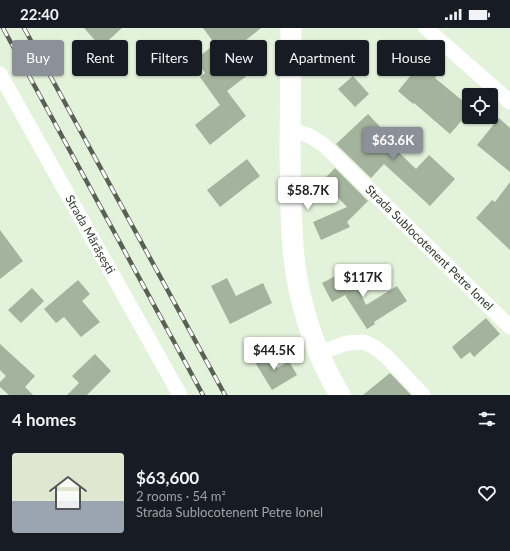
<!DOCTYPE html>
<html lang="en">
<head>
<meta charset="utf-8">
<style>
  :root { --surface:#171b24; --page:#20242c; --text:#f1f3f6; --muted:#9ea1a6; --line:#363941; --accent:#8c9099 }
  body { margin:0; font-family:Lato,sans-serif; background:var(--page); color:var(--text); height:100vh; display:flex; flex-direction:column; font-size:15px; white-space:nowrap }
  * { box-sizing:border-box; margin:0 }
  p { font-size:13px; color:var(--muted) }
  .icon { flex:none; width:22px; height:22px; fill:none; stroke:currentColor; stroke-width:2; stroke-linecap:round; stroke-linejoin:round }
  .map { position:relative; height:367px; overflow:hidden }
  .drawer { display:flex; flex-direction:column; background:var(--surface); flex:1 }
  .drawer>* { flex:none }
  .banner { position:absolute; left:12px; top:12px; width:486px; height:36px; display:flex; gap:8px }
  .buttons { position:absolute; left:462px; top:60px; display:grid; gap:8px }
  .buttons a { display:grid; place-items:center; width:36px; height:36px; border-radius:4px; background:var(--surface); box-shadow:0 1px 3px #0004; font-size:20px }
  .price { position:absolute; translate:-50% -34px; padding:0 9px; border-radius:4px; background:#fff; color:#222; font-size:13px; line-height:26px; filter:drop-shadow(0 1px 2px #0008) }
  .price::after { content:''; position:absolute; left:50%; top:24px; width:12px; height:9px; margin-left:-6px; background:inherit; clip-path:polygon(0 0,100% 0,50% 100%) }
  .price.on { background:var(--accent); color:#fff }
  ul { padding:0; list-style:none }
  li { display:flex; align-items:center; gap:12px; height:100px; padding:0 12px }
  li+li { border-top:1px solid var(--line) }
  li span { display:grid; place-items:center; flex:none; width:112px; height:80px; border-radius:4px; color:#555 }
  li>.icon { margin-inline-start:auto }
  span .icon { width:48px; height:48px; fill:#fffc; stroke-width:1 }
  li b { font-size:17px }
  h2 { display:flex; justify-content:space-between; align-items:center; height:48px; padding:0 12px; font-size:17px }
  .chip { padding:0 14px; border-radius:4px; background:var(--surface); box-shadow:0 1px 3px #0004; font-size:14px; line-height:36px }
  .chip.on { background:var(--accent); color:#fff }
  .status { display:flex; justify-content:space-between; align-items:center; height:28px; padding:0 20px; background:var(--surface); direction:ltr }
  .status svg { height:11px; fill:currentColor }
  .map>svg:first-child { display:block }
  .building { fill:#a4b39d }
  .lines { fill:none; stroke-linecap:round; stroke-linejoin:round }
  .minor { stroke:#fff; stroke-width:15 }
  .secondary { stroke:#fff; stroke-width:21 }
  .rail-casing { stroke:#596155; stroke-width:4.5 }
  .rail { stroke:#fff; stroke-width:3; stroke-dasharray:9; stroke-linecap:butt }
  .labels { text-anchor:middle; stroke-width:3; stroke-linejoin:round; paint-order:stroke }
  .street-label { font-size:12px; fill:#31372f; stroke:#fff }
</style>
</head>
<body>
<div class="status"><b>22:40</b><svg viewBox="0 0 49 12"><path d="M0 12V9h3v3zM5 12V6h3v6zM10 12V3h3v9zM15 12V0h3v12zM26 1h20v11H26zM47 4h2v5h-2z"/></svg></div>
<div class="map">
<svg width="510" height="367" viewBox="0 0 510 367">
  <rect width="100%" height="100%" fill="#e3f2db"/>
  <!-- building -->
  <g class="building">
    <path d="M84 0H122L101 19Z"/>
    <path d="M203 0H261L240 17 257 40 227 63 246 88 210 117 195 97 220 77 200 49 205 45 195 32 215 16Z"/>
    <path d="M425 30 441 43 435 50 469 78V84L450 106 414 75 413 76 398 63Z"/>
    <path d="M353 48 369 66 355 79 338 61Z"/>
    <path d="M368 86 382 101 378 104 416 141 429 127 455 151 430 178 384 136 371 150 336 116Z"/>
    <path d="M499 90 510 100V144L477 117Z"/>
    <path d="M247 131 260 148 220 179 207 162Z"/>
    <path d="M335 140 368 173 347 194 350 199 321 212 313 194 347 179 322 153Z"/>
    <path d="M510 154V222L476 190 492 172 495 174Z"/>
    <path d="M0 202 23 233 0 251Z"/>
    <path d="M349 241 366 277 397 258 407 273 374 294 375 296 367 301 345 267 332 274 322 255Z"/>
    <path d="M227 250 236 268 263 255 272 275 230 296 211 258Z"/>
    <path d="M78 252 90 266 82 273 100 294 81 309 64 289 56 295 44 281Z"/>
    <path d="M32 260 44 273 21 295 8 282Z"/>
    <path d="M486 290 500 306 474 329 470 324 461 331 452 319Z"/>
    <path d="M0 316 35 348 25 359 33 367H9L0 359V354L6 348 0 342Z"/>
    <path d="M267 323 277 340 289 333 297 347 272 362 253 331Z"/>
    <path d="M95 326 111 343 87 367H67L79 355 72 348Z"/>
    <path d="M390 345 411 367H363Z"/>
  </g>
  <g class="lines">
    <!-- minor -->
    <g class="minor">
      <path d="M426 0 510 74"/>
      <path id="s1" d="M0 46 180 367"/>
      <path id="s2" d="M290 101 310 108 324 117 510 299"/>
      <path d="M319 325 347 315 364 314 376 320 388 330 423 367"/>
    </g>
    <!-- secondary -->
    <path class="secondary" d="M291 0C291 42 290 85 290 127 291 166 290 206 296 245 303 287 318 330 340 367"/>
    <defs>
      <g id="rail">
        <path d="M3 0 203 367"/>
        <path d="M24 0 225 367"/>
      </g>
    </defs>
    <!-- rail casing -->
    <use href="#rail" class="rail-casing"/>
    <!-- rail -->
    <use href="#rail" class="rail"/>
  </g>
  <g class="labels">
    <!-- street labels -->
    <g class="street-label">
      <text dy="4" stroke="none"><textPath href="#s1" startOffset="184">Strada Mărășești</textPath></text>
      <text dy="4" stroke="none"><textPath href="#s2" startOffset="185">Strada Sublocotenent Petre Ionel</textPath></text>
    </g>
  </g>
</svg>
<div class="buttons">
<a><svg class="icon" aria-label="locate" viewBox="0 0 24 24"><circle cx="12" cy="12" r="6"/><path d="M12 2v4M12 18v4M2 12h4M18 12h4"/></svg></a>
</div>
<b class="price on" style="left:393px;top:133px">$63.6K</b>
<b class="price" style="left:308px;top:183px">$58.7K</b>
<b class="price" style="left:363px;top:270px">$117K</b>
<b class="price" style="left:274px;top:343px">$44.5K</b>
<div class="banner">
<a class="chip on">Buy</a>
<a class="chip">Rent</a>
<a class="chip">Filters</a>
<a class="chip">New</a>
<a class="chip">Apartment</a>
<a class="chip">House</a>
</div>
</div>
<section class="drawer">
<h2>4 homes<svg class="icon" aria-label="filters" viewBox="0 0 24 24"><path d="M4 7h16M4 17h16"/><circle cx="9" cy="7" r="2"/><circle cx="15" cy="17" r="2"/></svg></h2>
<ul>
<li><span style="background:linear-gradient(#dfe7d0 60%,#9aa5b1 0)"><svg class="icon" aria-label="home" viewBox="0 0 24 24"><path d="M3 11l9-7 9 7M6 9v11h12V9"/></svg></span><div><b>$63,600</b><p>2 rooms · 54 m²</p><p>Strada Sublocotenent Petre Ionel</p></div><svg class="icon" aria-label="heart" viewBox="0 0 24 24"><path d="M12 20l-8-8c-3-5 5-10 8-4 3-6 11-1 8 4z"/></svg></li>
</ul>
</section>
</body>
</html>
